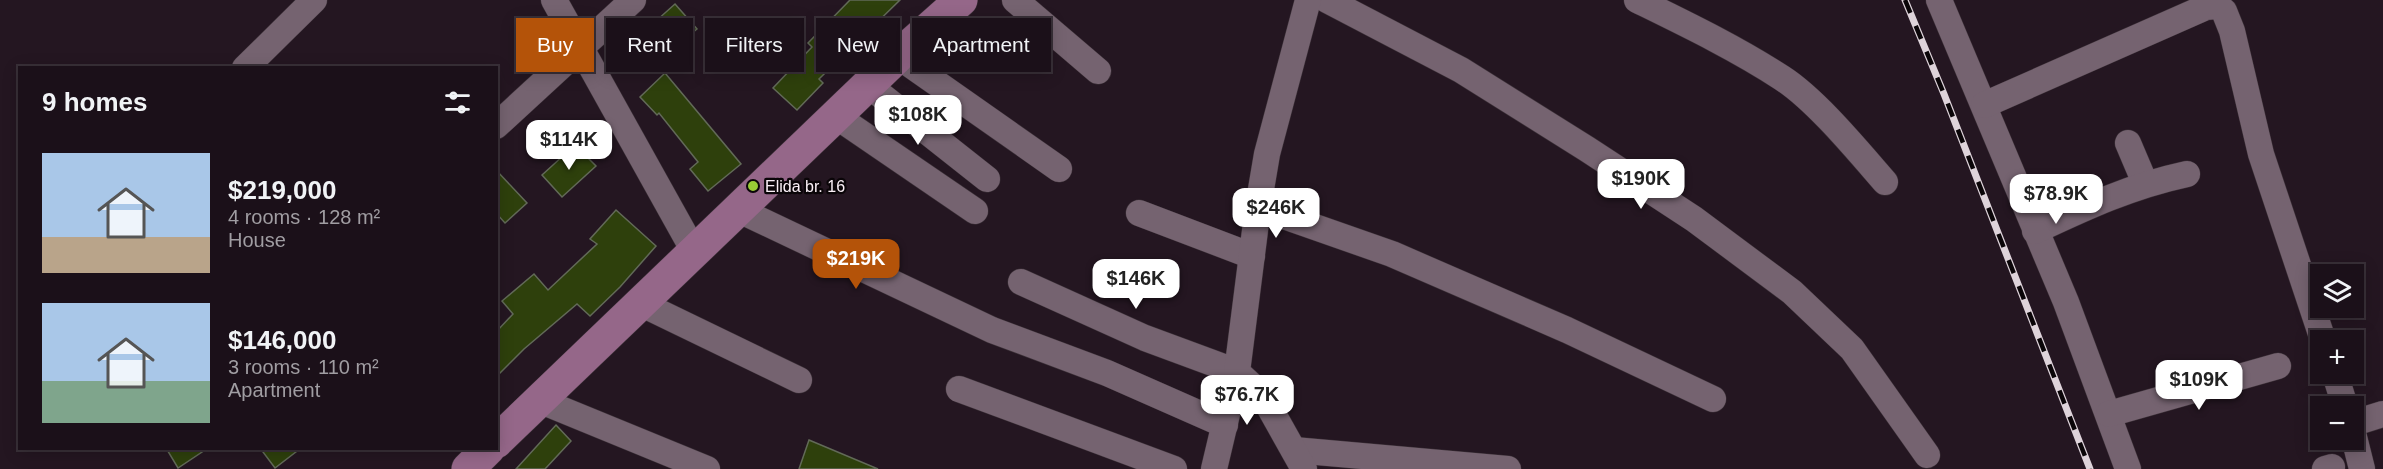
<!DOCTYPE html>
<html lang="en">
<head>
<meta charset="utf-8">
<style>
  :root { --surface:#1b1019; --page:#281e26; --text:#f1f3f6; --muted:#a09da2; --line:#393038; --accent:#b45309 }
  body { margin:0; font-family:Helvetica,sans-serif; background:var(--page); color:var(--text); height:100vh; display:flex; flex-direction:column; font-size:22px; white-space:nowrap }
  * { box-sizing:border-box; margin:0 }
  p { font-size:20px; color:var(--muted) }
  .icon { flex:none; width:33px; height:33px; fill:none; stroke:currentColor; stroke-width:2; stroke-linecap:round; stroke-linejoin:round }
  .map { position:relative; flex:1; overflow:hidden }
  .side { position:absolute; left:18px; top:66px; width:480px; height:384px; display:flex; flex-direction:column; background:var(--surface); border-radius:0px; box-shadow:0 3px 15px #0003,0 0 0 2px var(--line) }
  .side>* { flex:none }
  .top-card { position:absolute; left:516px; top:18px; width:570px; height:54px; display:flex; gap:12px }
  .fabs { position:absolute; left:2310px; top:264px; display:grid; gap:12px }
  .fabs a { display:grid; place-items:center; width:54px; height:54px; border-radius:0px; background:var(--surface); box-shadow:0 3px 15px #0003,0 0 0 2px var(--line); font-size:30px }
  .price { position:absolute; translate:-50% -51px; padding:0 14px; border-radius:12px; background:#fff; color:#222; font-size:20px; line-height:39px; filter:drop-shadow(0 2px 3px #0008) }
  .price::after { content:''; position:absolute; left:50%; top:36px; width:18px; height:14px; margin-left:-9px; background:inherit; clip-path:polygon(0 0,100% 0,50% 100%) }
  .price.on { background:var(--accent); color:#fff }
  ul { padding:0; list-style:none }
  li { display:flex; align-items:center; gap:18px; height:150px; padding:0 24px }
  li span { display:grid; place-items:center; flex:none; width:168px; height:120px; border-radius:0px; color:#555 }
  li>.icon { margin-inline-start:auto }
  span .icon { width:72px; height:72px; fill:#fffc; stroke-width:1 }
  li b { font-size:26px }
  h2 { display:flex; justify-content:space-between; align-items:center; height:72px; padding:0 24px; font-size:26px }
  .pill { padding:0 21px; border-radius:0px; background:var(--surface); box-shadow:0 3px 15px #0003,0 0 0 2px var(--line); font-size:21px; line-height:54px }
  .pill.on { background:var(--accent); color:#fff }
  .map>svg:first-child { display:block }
  .building { fill:#2e400c; stroke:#626a58; stroke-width:1.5 }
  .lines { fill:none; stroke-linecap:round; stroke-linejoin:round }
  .minor-casing { stroke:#3d3239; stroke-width:27 }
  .major-casing { stroke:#3d3239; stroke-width:34 }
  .minor { stroke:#756370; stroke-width:26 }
  .major { stroke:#956789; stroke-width:33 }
  .rail-casing { stroke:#ded3da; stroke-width:7 }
  .rail { stroke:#0a0508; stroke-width:4.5; stroke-dasharray:14; stroke-linecap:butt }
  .poi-dot { fill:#99cb35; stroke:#0a0508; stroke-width:2 }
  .labels { text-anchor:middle; stroke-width:4.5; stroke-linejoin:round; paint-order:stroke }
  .poi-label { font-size:16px; fill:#fbf0f7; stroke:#0a0508; text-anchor:start }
</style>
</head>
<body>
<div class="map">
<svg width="2383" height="469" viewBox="0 0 2383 469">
  <rect width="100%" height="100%" fill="#241621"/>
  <!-- building -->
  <g class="building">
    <path d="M850 0H900L819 79 823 83 797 110 773 88 812 47 808 43Z"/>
    <path d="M675 4 697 29 668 53 647 29Z"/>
    <path d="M665 73 741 164 708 191 690 169 698 162 659 113 657 115 640 97Z"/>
    <path d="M575 145 596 166 562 197 542 175Z"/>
    <path d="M496 170 527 203 505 223 496 213Z"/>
    <path d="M616 210 656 246 620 287 590 316 577 304 524 349 496 377V332L513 314 502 301 534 274 548 290 597 244 590 239Z"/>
    <path d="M556 425 571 441 545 469H516Z"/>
    <path d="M809 440 878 469H799Z"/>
    <path d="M166 448H208L178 468Z"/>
    <path d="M260 448H301L275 468Z"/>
  </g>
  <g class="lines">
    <defs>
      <g id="minor">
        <path d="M554 0 695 253"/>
        <path d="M1015 0 1098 71"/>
        <path d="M1327 0 1461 70 1587 149 1694 219 1792 292 1852 349 1927 455"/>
        <path d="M1637 0C1686 24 1736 48 1782 78 1816 100 1857 150 1885 182"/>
        <path d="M1939 0 2066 302 2128 469"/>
        <path d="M898 56 1059 169"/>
        <path d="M245 68 314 0"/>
        <path d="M868 85 987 179"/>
        <path d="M1984 105 2206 7 2217 6 2224 11 2232 31 2261 154 2323 340"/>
        <path d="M836 116 975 211"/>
        <path d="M496 126 633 0"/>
        <path d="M2128 143 2145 183"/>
        <path d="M1258 207 1392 254 1567 330 1713 399"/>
        <path d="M739 210 992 330 1107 373 1225 425"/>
        <path d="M1139 213 1252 256"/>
        <path d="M2035 231C2086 207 2131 186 2187 174"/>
        <path d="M1021 282 1145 338 1237 372 1214 469"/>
        <path d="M642 304 799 380"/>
        <path d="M2335 374 2345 406"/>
        <path d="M959 389 1174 469"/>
        <path d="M541 401 707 469"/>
        <path d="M2109 414 2278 366"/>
        <path d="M2354 423 2383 414"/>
        <path d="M2354 437 2362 469"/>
        <path d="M1294 450 1508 469"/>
        <path d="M1304 469 1263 396 1237 372 1258 207 1267 154 1308 0"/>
        <path d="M2325 469 2332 467"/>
      </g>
      <g id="major">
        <path d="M496 442 898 56 961 0"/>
        <path d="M468 469 489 448"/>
      </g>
    </defs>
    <!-- minor casing -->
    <use href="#minor" class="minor-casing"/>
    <!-- major casing -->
    <use href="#major" class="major-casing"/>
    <!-- minor -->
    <use href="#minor" class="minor"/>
    <!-- major -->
    <use href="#major" class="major"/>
    <defs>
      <path id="rail" d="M1905 0 1944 94 2090 469"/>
    </defs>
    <!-- rail casing -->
    <use href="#rail" class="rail-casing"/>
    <!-- rail -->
    <use href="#rail" class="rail"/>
  </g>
  <!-- markers -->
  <circle class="poi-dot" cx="753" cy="186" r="6"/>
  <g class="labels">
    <!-- poi labels -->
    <g class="poi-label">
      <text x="765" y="192">Elida br. 16</text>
    </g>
  </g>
</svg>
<div class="fabs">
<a><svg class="icon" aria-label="layers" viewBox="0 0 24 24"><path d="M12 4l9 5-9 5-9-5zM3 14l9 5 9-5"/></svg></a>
<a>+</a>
<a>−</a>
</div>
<b class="price" style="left:918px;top:146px">$108K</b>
<b class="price" style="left:569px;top:171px">$114K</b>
<b class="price" style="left:1641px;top:210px">$190K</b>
<b class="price" style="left:2056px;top:225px">$78.9K</b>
<b class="price" style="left:1276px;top:239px">$246K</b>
<b class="price on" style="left:856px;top:290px">$219K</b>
<b class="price" style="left:1136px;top:310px">$146K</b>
<b class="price" style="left:2199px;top:411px">$109K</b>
<b class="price" style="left:1247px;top:426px">$76.7K</b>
<div class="top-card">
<a class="pill on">Buy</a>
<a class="pill">Rent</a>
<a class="pill">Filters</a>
<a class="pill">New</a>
<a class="pill">Apartment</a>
</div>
<section class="side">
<h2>9 homes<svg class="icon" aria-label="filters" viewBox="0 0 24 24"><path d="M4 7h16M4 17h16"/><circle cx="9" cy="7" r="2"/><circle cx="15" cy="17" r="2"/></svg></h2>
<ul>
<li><span style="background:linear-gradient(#a9c7e8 70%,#b9a48a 0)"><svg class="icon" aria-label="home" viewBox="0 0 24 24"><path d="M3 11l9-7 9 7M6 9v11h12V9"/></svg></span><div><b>$219,000</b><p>4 rooms · 128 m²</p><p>House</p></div></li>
<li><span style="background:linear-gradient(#a9c7e8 65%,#7fa58c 0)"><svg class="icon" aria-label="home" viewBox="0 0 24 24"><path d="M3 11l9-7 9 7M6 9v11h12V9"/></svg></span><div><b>$146,000</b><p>3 rooms · 110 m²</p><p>Apartment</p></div></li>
</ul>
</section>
</div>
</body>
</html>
